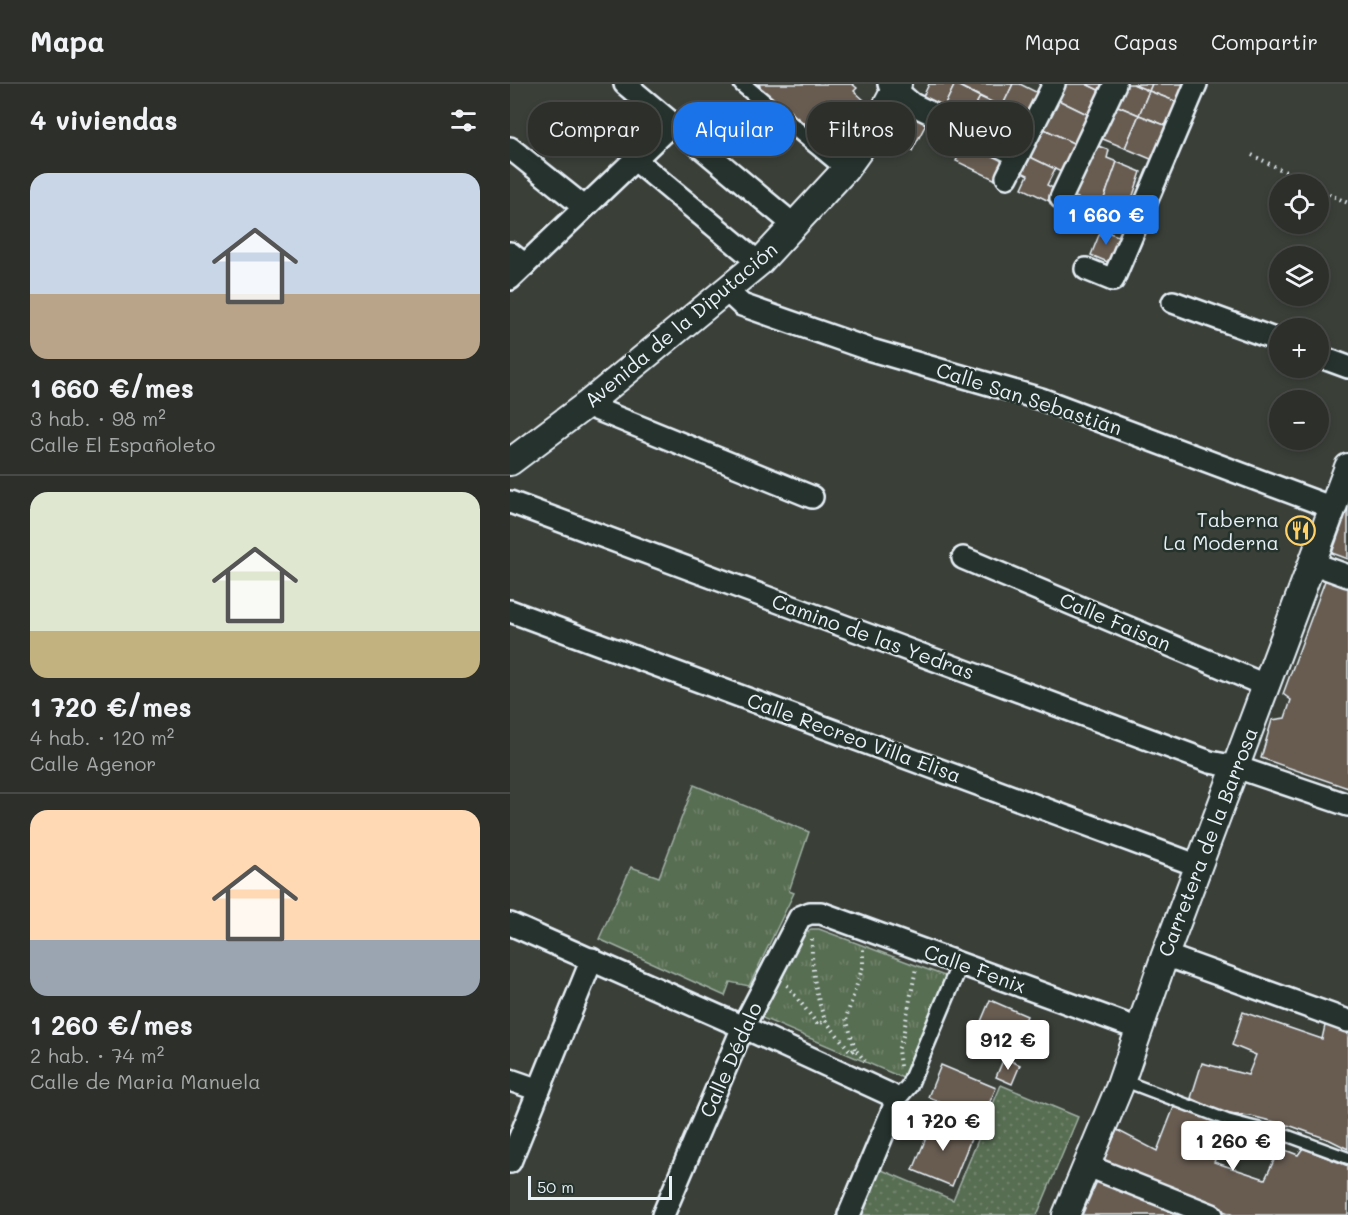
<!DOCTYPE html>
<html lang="es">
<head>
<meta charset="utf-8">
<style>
  :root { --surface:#2c2f2a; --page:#383b36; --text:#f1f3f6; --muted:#a6a9a8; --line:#484a47; --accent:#1a73e8 }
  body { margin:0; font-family:Mali,sans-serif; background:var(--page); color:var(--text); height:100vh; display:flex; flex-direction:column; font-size:22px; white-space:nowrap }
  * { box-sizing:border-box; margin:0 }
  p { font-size:20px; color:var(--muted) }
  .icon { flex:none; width:33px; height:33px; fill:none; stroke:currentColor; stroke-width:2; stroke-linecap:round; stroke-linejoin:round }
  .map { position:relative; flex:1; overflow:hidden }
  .panel { display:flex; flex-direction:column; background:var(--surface); width:510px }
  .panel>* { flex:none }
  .banner { position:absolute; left:18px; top:18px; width:570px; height:54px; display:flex; gap:12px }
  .buttons { position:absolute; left:759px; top:90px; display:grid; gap:12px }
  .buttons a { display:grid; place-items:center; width:60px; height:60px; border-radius:50%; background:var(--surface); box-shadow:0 3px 9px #0003,0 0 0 2px var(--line); font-size:30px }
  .scale { position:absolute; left:18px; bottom:15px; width:144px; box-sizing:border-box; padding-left:6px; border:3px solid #e8f1f8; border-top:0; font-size:16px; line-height:21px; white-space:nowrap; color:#e8f1f8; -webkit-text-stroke:4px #26332d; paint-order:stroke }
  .price { position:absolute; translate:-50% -51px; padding:0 14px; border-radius:6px; background:#fff; color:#222; font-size:20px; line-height:39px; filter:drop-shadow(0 2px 3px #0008) }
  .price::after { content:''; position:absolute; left:50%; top:36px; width:18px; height:14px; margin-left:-9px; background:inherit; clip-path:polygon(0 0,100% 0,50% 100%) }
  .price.active { background:var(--accent); color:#fff }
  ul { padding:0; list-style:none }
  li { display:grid; align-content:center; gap:12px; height:318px; padding:0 30px }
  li+li { border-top:2px solid var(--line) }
  li span { display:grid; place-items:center; height:186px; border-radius:18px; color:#555 }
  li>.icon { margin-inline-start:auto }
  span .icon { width:108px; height:108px; fill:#fffc; stroke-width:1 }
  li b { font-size:26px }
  h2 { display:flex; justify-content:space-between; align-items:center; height:72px; padding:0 30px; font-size:26px }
  .chip { padding:0 21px; border-radius:24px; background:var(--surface); box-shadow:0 3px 9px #0003,0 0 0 2px var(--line); font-size:21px; line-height:54px }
  .chip.active { background:var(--accent); color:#fff }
  header { display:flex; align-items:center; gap:36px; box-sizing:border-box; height:84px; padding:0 30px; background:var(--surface); border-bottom:2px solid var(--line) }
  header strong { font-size:28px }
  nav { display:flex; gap:33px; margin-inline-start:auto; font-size:21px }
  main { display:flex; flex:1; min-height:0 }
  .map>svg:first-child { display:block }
  .grass { fill:url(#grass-dots); stroke:#a0b0a5; stroke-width:1.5 }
  .park { fill:url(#park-tufts); stroke:#a0b0a5; stroke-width:1.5 }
  .building { fill:#675c51; stroke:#e8f1f8; stroke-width:1.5 }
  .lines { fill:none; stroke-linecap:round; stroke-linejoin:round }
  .service-casing { stroke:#e8f1f8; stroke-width:15 }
  .pedestrian-casing { stroke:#e8f1f8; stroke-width:20 }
  .minor-casing { stroke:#e8f1f8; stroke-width:26 }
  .tertiary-casing { stroke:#e8f1f8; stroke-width:30 }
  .path { stroke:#e8f1f8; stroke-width:4; stroke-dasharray:1.5 4.5; stroke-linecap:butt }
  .service { stroke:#26332d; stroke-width:10 }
  .pedestrian { stroke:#26332d; stroke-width:15 }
  .minor { stroke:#26332d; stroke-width:21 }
  .tertiary { stroke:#26332d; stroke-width:26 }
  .labels { text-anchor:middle; stroke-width:5; stroke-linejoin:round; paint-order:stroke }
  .street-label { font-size:20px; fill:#e8f1f8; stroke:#26332d }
  .poi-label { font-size:20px; fill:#e8f1f8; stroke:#26332d; text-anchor:end }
</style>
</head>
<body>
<header>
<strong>Mapa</strong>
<nav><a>Mapa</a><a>Capas</a><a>Compartir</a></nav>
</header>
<main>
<section class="panel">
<h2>4 viviendas<svg class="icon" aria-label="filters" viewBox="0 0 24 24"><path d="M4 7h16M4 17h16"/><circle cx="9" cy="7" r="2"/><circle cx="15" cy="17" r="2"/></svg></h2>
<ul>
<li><span style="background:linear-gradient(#c9d6e8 65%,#b9a48a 0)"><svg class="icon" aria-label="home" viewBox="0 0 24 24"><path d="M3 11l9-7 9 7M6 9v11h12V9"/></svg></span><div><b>1 660 €/mes</b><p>3 hab. · 98 m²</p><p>Calle El Españoleto</p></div></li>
<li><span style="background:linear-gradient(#dfe7d0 75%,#c2b280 0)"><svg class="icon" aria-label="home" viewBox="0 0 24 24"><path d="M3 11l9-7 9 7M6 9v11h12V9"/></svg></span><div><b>1 720 €/mes</b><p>4 hab. · 120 m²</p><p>Calle Agenor</p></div></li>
<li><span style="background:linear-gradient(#ffd9b3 70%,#9aa5b1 0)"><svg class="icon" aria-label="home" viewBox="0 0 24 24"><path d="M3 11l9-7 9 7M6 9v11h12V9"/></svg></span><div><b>1 260 €/mes</b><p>2 hab. · 74 m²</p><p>Calle de Maria Manuela</p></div></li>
</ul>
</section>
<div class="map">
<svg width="838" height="1131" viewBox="0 0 838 1131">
  <defs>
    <pattern id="grass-dots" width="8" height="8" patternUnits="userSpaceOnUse" patternTransform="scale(1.5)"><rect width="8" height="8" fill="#586e52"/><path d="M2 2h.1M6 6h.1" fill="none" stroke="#70836c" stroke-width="1.8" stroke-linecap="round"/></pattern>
    <pattern id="park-tufts" width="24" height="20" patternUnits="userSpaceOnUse" patternTransform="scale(1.5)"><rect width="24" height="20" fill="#586e52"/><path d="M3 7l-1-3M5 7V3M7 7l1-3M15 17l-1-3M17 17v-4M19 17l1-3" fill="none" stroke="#70836c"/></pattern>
  </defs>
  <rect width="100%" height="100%" fill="#3a3f38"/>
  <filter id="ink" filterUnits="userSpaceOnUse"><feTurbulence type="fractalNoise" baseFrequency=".0167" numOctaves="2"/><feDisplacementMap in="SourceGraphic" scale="12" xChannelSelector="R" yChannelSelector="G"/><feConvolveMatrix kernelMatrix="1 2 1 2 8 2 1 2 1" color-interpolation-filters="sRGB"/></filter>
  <g filter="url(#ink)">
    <!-- grass -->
    <path class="grass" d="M491 1001 568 1033 527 1131H348L367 1084 443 1116Z"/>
    <!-- park -->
    <g class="park">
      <path d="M184 701 299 748 279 807 284 809 239 902 220 898 215 912 89 855 121 783 149 793Z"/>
      <path d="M301 845H309L448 897 407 1000 250 933 295 850Z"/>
    </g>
    <!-- building -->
    <g class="building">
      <path d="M248 0H342L347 4 344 7 354 16 317 59 268 17 266 19 248 4 250 2Z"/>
      <path d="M419 0H445L432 27 411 17Z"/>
      <path d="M445 0 470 13 456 39 432 27Z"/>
      <path d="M445 0H503L492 23Z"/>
      <path d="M503 0H510L528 9 515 35 492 23Z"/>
      <path d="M549 0H576L593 8 581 32 542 13Z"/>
      <path d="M576 0H597L593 8Z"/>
      <path d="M612 0H623L639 7 629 31 603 20Z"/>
      <path d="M623 0H642L639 7Z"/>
      <path d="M642 0H674L667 18 639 7Z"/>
      <path d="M639 7 667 18 657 42 629 31Z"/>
      <path d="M470 13 492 23 479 50 456 39Z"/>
      <path d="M542 13 581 32 567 61 528 42Z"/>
      <path d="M603 20 629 31 615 64 588 53Z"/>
      <path d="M492 23 515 35 502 62 479 50Z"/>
      <path d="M397 28 417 38 402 67 382 56Z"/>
      <path d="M629 31 657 42 643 76 615 64Z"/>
      <path d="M528 42 567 61 553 89 514 70Z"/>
      <path d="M456 56 496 75 486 96 446 77Z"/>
      <path d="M583 60 599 66 597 74 607 78 590 126 578 122 576 129 563 125 568 114 557 110Z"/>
      <path d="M514 70 545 85 537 101 545 105 539 117 512 104 518 91 506 85Z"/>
      <path d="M607 78 631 88 617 129 602 125 601 130 590 126Z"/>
      <path d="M591 146 611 153 600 179 581 171Z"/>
      <path d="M838 424V475L822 469Z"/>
      <path d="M816 494 838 502V704L751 674 762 636 775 634 781 616 773 610Z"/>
      <path d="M480 916 517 932 501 969 464 954Z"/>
      <path d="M733 928 812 955 816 937 838 945V1065L820 1056 781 1042 741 1032 716 1030 681 1014 692 979 738 991 746 971 722 961Z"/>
      <path d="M494 974 510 981 502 1000 486 993Z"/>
      <path d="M431 981 486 1004 472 1036 418 1013Z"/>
      <path d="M664 1023 720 1041 704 1078 755 1095 770 1064 788 1071 793 1064 838 1082V1131H723L593 1077 607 1046 647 1067Z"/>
      <path d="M424 1034 463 1050 442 1102 403 1086Z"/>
      <path d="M588 1095 679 1131H572Z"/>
    </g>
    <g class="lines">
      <defs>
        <path id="service" d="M612 996 717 1036 778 1052 838 1074"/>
        <g id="pedestrian">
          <path d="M232 0 335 86"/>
          <path d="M385 1018 399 1002 450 880"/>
        </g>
        <g id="minor">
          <path d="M115 0 285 142"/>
          <path d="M379 0 402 20 508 71"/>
          <path d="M0 64 74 123"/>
          <path d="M124 75 249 179"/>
          <path d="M497 93 544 0"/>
          <path d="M551 114 605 0"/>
          <path d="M0 169 15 181"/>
          <path d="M576 185 603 196 686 0"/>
          <path d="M0 195 163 39"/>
          <path d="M216 206 232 221 361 266 531 315 823 424"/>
          <path d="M663 218 770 257"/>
          <path d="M808 272 838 283"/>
          <path d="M76 321 302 413"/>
          <path d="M0 418 700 678 726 683 838 721"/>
          <path d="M453 474 757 602"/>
          <path d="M802 479 838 492"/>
          <path d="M0 527 689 782"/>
          <path d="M0 840 233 943 381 1011 385 1021 339 1131"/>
          <path d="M655 871 838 937"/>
          <path d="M0 996 29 1006"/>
          <path d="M0 1078 82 875"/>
          <path d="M578 1082 702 1131"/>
          <path d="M153 1131 233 943 290 833 300 829H311L629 945"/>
        </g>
        <g id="tertiary">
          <path d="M0 378 76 321 249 179 335 86 363 47 388 0"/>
          <path d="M556 1131 609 1004 655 871 838 383"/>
        </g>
      </defs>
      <!-- service casing -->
      <use href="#service" class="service-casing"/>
      <!-- pedestrian casing -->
      <use href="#pedestrian" class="pedestrian-casing"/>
      <!-- minor casing -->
      <use href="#minor" class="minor-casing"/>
      <!-- tertiary casing -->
      <use href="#tertiary" class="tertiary-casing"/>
      <!-- path -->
      <g class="path">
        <path d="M742 71 800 100"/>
        <path d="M808 105 838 119"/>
        <path d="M302 855C301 883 305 909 315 936"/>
        <path d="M277 901 308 941 315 936 341 968 345 965 355 977"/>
        <path d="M345 965 336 934 353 882V865"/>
        <path d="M390 982 388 966 393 952 406 884"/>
      </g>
      <!-- service -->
      <use href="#service" class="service"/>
      <!-- pedestrian -->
      <use href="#pedestrian" class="pedestrian"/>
      <!-- minor -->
      <use href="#minor" class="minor"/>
      <!-- tertiary -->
      <use href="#tertiary" class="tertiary"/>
    </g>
  </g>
  <!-- icons -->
  <defs>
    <symbol id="restaurant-ring" viewBox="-11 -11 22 22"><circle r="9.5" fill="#26332d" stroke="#ffd166" stroke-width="1.5"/><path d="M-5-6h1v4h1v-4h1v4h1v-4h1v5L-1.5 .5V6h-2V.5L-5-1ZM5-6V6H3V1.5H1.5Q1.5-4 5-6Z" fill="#ffd166"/></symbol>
  </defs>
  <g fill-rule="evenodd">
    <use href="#restaurant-ring" x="774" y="430" width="33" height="33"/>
  </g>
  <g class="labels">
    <!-- street labels -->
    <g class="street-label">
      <text transform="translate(171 241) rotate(-40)" y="7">Avenida de la Diputación</text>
      <text transform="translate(519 315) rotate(18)" y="7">Calle San Sebastián</text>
      <text transform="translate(605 538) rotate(23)" y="7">Calle Faisan</text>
      <text transform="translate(363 553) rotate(20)" y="7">Camino de las Yedras</text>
      <text transform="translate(344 654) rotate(20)" y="7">Calle Recreo Villa Elisa</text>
      <text transform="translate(698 758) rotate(-69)" y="7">Carretera de la Barrosa</text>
      <text transform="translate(465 885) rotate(20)" y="7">Calle Fenix</text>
      <text transform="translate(221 976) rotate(-66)" y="7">Calle Dédalo</text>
    </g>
    <!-- poi labels -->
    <g class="poi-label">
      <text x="769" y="443">Taberna<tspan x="769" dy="23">La Moderna</tspan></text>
    </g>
  </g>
</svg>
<div class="buttons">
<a><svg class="icon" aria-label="locate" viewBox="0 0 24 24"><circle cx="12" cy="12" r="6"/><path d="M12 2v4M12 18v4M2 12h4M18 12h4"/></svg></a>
<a><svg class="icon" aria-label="layers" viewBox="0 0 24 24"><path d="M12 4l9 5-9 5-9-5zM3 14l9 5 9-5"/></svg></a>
<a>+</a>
<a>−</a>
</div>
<div class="scale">50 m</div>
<b class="price active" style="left:596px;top:162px">1 660 €</b>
<b class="price" style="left:498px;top:987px">912 €</b>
<b class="price" style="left:433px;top:1068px">1 720 €</b>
<b class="price" style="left:723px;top:1088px">1 260 €</b>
<div class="banner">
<a class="chip">Comprar</a>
<a class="chip active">Alquilar</a>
<a class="chip">Filtros</a>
<a class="chip">Nuevo</a>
</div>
</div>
</main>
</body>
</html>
